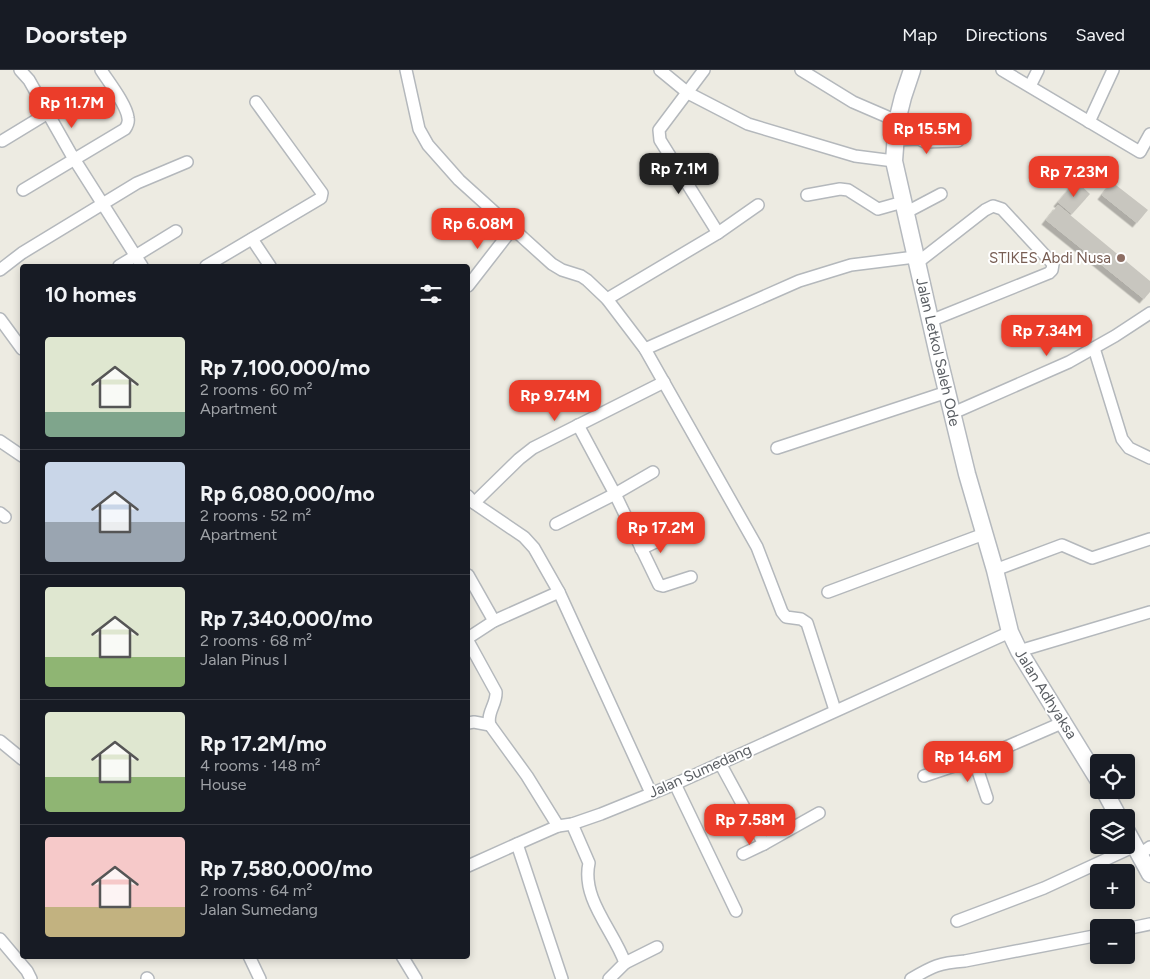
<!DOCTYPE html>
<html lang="en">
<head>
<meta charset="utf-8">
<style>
  :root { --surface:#171b24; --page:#20242c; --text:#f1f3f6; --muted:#9ea1a6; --line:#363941; --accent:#eb3d2a }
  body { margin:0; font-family:Figtree,sans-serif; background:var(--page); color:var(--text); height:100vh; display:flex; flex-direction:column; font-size:19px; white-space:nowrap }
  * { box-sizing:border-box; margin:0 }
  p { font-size:16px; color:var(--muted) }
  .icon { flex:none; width:28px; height:28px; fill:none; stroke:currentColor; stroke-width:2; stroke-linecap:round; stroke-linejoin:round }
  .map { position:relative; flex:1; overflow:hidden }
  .sheet { position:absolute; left:20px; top:194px; width:450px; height:695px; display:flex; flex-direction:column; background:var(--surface); border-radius:5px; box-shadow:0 2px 8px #0003 }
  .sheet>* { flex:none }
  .buttons { position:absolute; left:1090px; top:684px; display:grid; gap:10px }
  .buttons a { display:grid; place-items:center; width:45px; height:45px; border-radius:5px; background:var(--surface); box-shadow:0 2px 8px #0003; font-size:25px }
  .price { position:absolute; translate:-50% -42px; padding:0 11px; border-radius:10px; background:var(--accent); color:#fff; font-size:16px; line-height:32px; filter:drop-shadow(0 1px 2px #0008) }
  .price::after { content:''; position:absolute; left:50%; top:30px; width:15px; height:11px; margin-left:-8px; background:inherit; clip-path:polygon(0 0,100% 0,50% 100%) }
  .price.on { background:#222; color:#fff }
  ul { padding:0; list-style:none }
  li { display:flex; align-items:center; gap:15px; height:125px; padding:0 25px }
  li+li { border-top:1px solid var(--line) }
  li span { display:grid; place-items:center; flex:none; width:140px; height:100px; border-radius:5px; color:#555 }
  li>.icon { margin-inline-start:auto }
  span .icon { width:60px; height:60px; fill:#fffc; stroke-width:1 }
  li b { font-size:21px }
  h2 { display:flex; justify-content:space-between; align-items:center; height:60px; padding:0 25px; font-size:21px }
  header { display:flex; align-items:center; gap:30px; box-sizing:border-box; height:70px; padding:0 25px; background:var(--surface); border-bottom:1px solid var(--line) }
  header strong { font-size:24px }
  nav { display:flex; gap:28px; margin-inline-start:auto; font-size:18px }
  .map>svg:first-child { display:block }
  .building { fill:#c8c6bf; filter:url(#shadow) }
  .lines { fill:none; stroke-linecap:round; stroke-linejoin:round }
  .street-casing { stroke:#b4b8bc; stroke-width:14 }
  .secondary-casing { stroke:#b5b9be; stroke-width:19 }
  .street { stroke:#fff; stroke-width:11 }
  .secondary { stroke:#fff; stroke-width:16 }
  .education-dot { fill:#8d6e63; stroke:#fff; stroke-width:2 }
  .labels { text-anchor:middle; stroke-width:4; stroke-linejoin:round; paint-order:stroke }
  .education-label { font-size:15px; fill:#785e54; stroke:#fff; text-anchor:end }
  .street-label { font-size:15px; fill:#5a5e63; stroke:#fff }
</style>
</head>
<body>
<header>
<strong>Doorstep</strong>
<nav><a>Map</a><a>Directions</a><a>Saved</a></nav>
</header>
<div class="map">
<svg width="1150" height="909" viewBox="0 0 1150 909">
  <defs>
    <filter id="shadow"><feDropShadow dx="-4.5" dy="4.5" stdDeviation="0" flood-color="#0004"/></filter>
  </defs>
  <rect width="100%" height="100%" fill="#edebe2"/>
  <!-- building -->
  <g class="building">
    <path d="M1076 111 1090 124 1072 144 1058 132Z"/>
    <path d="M1112 112 1148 140 1137 153 1102 125Z"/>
    <path d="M1058 135 1150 211V222L1144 229 1046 150Z"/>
  </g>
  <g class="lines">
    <defs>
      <g id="street">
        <path d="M20 0 29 10 71 84 142 196"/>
        <path d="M406 0 419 59 428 75 459 110 552 194 562 200 581 206 587 210 607 229 645 279 757 477 782 542 786 547 801 549 807 553 835 640"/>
        <path d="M660 0 688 23 748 54 855 86 894 91"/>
        <path d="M801 0 853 32 897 51"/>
        <path d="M1002 0 1140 82 1150 64"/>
        <path d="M1030 16 1038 0"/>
        <path d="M1089 52 1113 0"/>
        <path d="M895 70 919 69 925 72 958 71"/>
        <path d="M2 71 48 43"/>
        <path d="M23 120 125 59C127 56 129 52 128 48 127 35 108 11 101 0"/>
        <path d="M807 125 840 119 848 120 878 139 903 132"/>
        <path d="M905 143 941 124"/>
        <path d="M718 163 758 135"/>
        <path d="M252 169 270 196"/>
        <path d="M917 193 985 140 993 136 1002 139 1053 194 1052 200 1049 203 930 251"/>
        <path d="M119 196 176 161"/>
        <path d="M206 196 321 128 322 123 256 32"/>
        <path d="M0 200 22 183 137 113 187 92"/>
        <path d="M468 216 513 158"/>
        <path d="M607 229 718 163 660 70 659 60 704 0"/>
        <path d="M0 249 22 279"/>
        <path d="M1094 278 1122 369 1129 378 1150 388"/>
        <path d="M645 279 799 211 851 195 915 187"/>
        <path d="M953 343 1069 292 1115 266 1150 243"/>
        <path d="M578 355 615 424 659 515 663 516 691 507"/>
        <path d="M0 371 22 386"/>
        <path d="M777 378 947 322"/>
        <path d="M468 426 474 433 524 467 534 478 559 522 651 723"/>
        <path d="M474 433 519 389 533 378 664 312"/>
        <path d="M0 443 5 447"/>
        <path d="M556 454 615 424 653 402"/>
        <path d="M641 479 670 465"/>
        <path d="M995 500 1062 475 1092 488 1150 469"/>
        <path d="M468 505 494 551"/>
        <path d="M828 522 984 464"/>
        <path d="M468 568 494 551 559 522"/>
        <path d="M468 571 496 622C497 634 486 643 490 655L527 706 558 756"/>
        <path d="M1019 581 1150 542"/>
        <path d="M468 653 474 652 490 655"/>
        <path d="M0 671 22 689"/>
        <path d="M974 689 987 728"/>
        <path d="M720 693 764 774 819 743"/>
        <path d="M924 706 990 684 1064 652"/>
        <path d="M675 714 736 841"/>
        <path d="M572 754 589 793C581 829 614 861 625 893L609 909"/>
        <path d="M743 784 764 774"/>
        <path d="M1140 784 1150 777"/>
        <path d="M468 796 517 774"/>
        <path d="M957 851 1044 818 1135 776"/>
        <path d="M1126 859 1150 854"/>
        <path d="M0 869 27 901 31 909"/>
        <path d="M249 886 260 909"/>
        <path d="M402 886 416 909"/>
        <path d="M625 893 657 877"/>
        <path d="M147 908 148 909"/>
        <path d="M562 909 517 774 558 756 572 754 601 744 675 714 1010 562"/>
        <path d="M911 909C933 896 939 893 965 891L1099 865"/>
      </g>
      <g id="secondary">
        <path d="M912 0 903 27 897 51 894 91 939 289 967 404 995 500 1010 562 1019 581 1099 711"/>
        <path d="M1104 720 1119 748"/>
        <path d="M1126 760 1150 804"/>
      </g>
    </defs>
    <!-- street casing -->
    <use href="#street" class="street-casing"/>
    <!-- secondary casing -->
    <use href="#secondary" class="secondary-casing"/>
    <!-- street -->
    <use href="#street" class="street"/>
    <!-- secondary -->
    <use href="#secondary" class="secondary"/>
  </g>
  <!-- markers -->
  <circle class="education-dot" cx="1121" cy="188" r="5"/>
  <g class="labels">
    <!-- education labels -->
    <g class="education-label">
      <text x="1111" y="193">STIKES Abdi Nusa</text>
    </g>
    <!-- street labels -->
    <g class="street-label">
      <text transform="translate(938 282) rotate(77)" y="5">Jalan Letkol Saleh Ode</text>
      <text transform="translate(1046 624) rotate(58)" y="5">Jalan Adhyaksa</text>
      <text transform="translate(700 701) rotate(-24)" y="5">Jalan Sumedang</text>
    </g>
  </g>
</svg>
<div class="buttons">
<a><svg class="icon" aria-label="locate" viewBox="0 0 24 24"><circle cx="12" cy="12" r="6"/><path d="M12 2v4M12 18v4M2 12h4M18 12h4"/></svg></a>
<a><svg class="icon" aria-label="layers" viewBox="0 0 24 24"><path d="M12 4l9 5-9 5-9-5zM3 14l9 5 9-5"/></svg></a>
<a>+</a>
<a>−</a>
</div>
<b class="price" style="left:72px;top:59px">Rp 11.7M</b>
<b class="price" style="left:927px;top:85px">Rp 15.5M</b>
<b class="price on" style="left:679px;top:125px">Rp 7.1M</b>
<b class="price" style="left:1074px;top:128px">Rp 7.23M</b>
<b class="price" style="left:478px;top:180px">Rp 6.08M</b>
<b class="price" style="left:1047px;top:287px">Rp 7.34M</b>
<b class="price" style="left:555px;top:352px">Rp 9.74M</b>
<b class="price" style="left:661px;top:484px">Rp 17.2M</b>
<b class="price" style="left:968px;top:713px">Rp 14.6M</b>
<b class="price" style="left:750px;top:776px">Rp 7.58M</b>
<section class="sheet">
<h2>10 homes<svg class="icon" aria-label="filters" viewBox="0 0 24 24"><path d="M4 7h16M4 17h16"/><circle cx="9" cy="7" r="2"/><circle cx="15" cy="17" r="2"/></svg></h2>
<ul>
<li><span style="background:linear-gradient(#dfe7d0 75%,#7fa58c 0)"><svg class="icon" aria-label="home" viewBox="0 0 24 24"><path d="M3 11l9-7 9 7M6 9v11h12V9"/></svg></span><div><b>Rp 7,100,000/mo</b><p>2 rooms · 60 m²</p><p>Apartment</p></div></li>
<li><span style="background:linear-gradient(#c9d6e8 60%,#9aa5b1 0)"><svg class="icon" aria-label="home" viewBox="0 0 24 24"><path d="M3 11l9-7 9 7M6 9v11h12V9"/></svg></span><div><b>Rp 6,080,000/mo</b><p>2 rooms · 52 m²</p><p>Apartment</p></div></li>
<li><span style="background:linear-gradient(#dfe7d0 70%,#8fb573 0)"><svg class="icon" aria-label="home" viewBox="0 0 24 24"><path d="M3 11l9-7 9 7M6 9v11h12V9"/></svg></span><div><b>Rp 7,340,000/mo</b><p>2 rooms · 68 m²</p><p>Jalan Pinus I</p></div></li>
<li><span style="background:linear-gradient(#dfe7d0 65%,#8fb573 0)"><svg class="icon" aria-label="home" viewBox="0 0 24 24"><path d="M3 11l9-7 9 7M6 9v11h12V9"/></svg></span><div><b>Rp 17.2M/mo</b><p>4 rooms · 148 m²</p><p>House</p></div></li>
<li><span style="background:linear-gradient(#f6c9c9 70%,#c2b280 0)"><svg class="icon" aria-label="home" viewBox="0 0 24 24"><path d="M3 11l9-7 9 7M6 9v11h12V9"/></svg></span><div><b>Rp 7,580,000/mo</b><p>2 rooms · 64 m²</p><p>Jalan Sumedang</p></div></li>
</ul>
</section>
</div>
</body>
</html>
